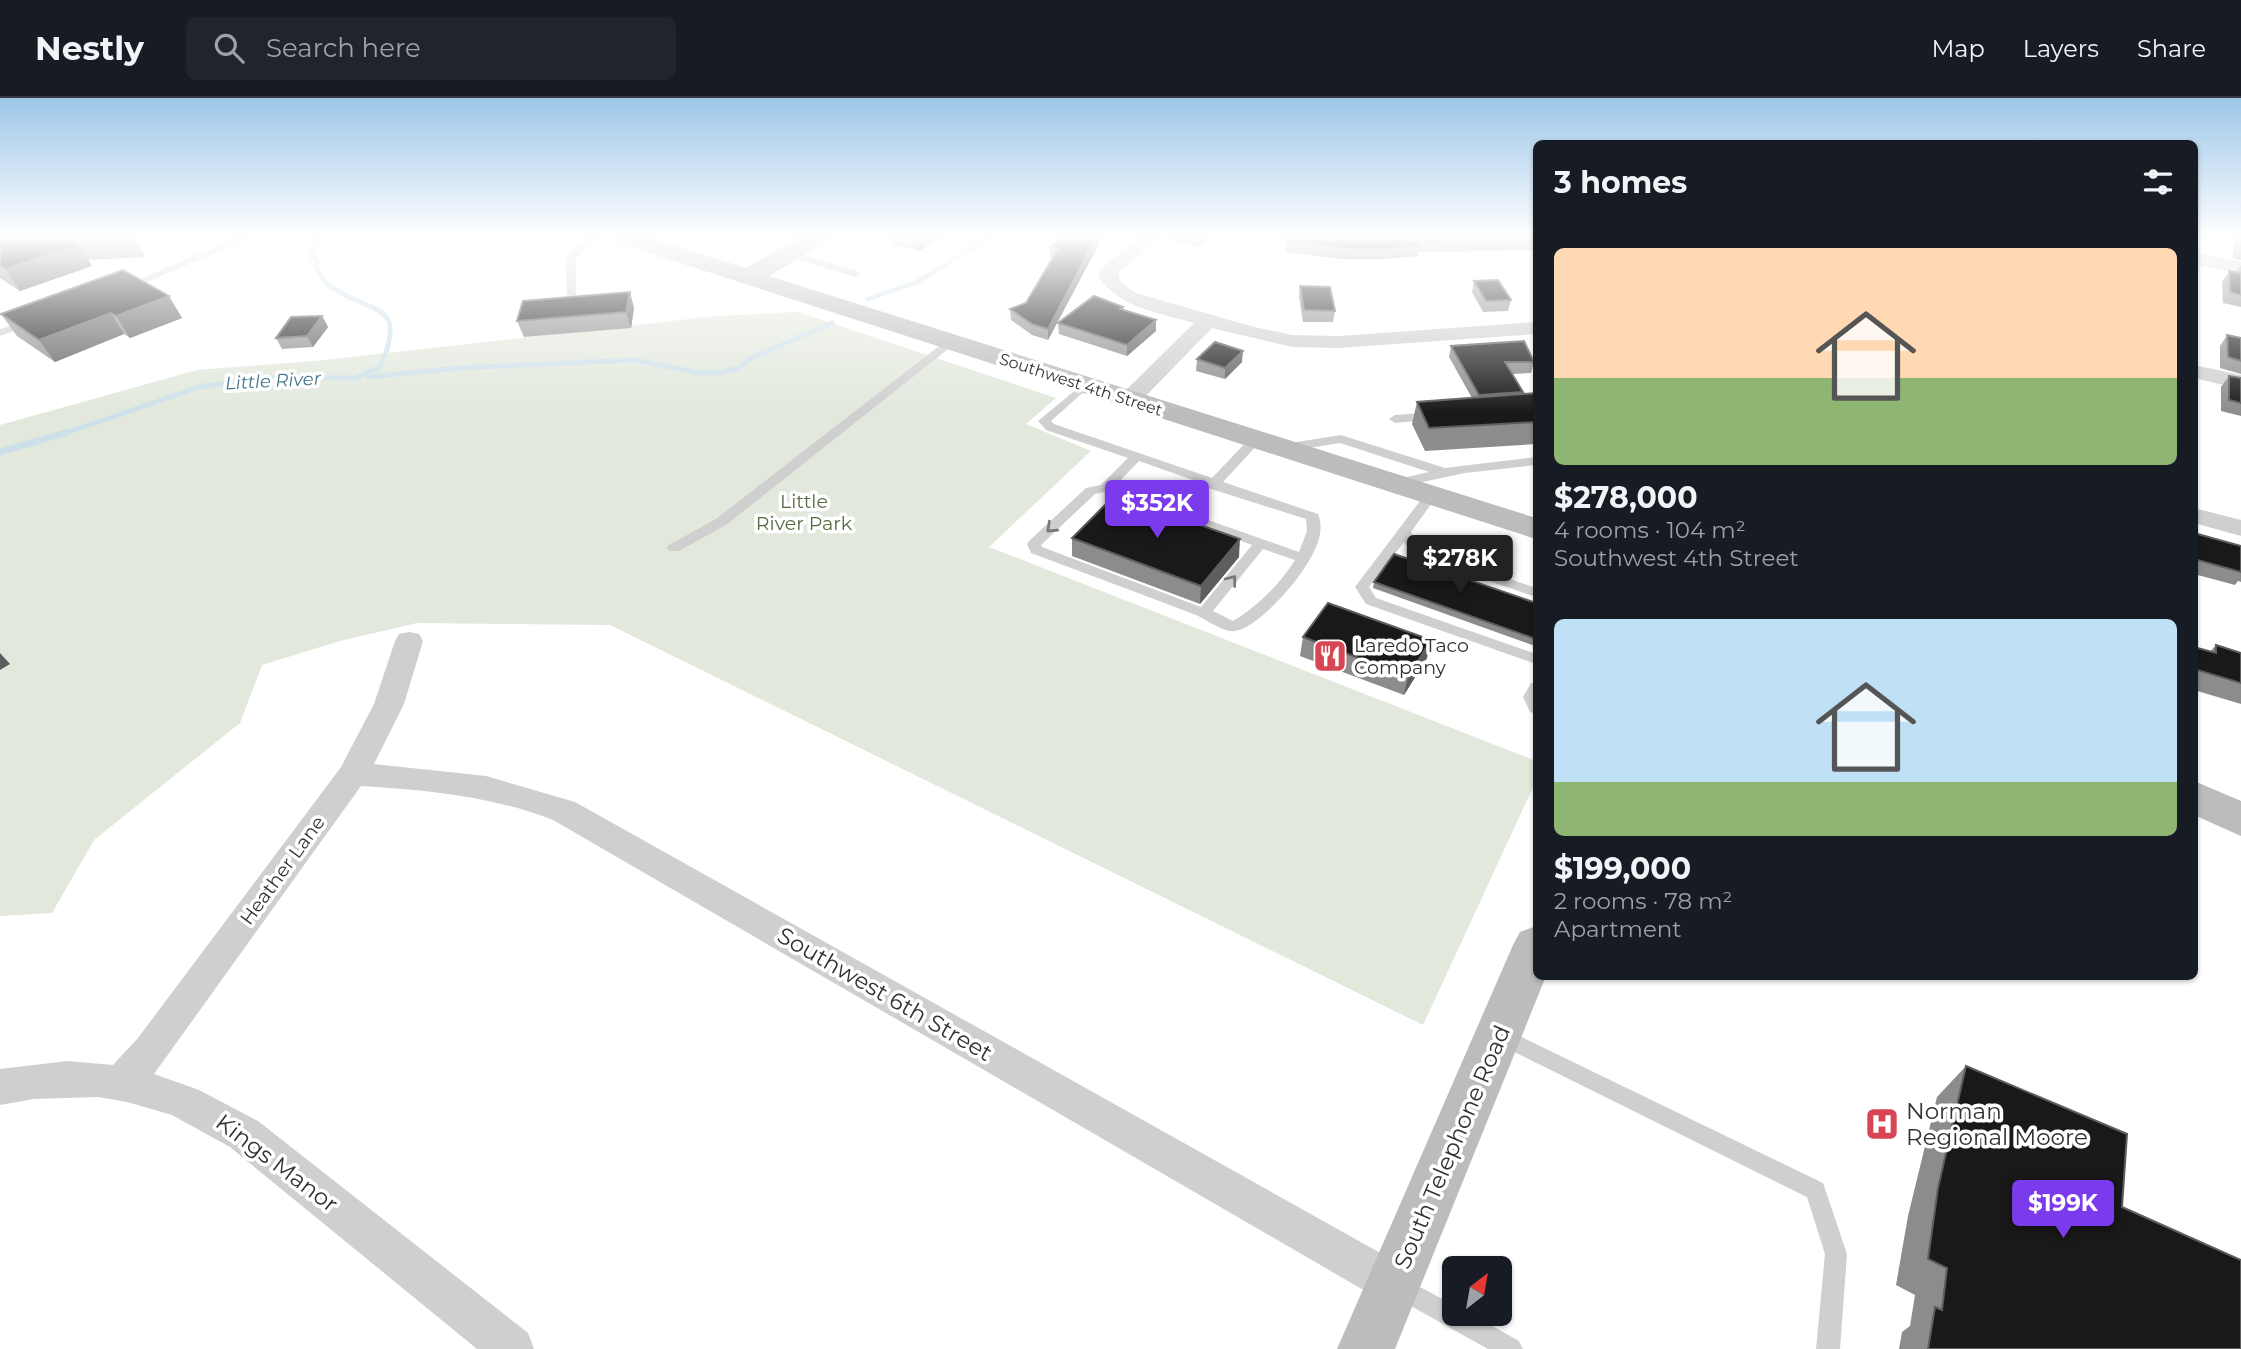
<!DOCTYPE html>
<html lang="en">
<head>
<meta charset="utf-8">
<style>
  :root { --surface:#171b24; --page:#20242c; --text:#f1f3f6; --muted:#9ea1a6; --line:#363941; --accent:#7c3aed }
  body { margin:0; font-family:Montserrat,sans-serif; background:var(--page); color:var(--text); height:100vh; display:flex; flex-direction:column; font-size:26px; white-space:nowrap }
  * { box-sizing:border-box; margin:0 }
  p { font-size:23px; color:var(--muted) }
  .icon { flex:none; width:38px; height:38px; fill:none; stroke:currentColor; stroke-width:2; stroke-linecap:round; stroke-linejoin:round }
  .map { position:relative; flex:1; overflow:hidden }
  .details { position:absolute; left:1533px; top:42px; width:665px; height:840px; display:flex; flex-direction:column; background:var(--surface); border-radius:10px; box-shadow:0 2px 5px #0004 }
  .details>* { flex:none }
  .needle { width:46px; rotate:31deg }
  .tools { position:absolute; left:1442px; top:1158px; display:grid; gap:14px }
  .tools a { display:grid; place-items:center; width:70px; height:70px; border-radius:10px; background:var(--surface); box-shadow:0 2px 5px #0004; font-size:35px }
  .price { position:absolute; translate:-50% -60px; padding:0 16px; border-radius:7px; background:var(--accent); color:#fff; font-size:23px; line-height:46px; filter:drop-shadow(0 2px 4px #0008) }
  .price::after { content:''; position:absolute; left:50%; top:42px; width:21px; height:16px; margin-left:-10px; background:inherit; clip-path:polygon(0 0,100% 0,50% 100%) }
  .price.on { background:#222; color:#fff }
  ul { padding:0; list-style:none }
  li { display:grid; align-content:center; gap:14px; height:371px; padding:0 21px }
  li span { display:grid; place-items:center; height:217px; border-radius:10px; color:#555 }
  li>.icon { margin-inline-start:auto }
  span .icon { width:126px; height:126px; fill:#fffc; stroke-width:1 }
  li b { font-size:30px }
  h2 { display:flex; justify-content:space-between; align-items:center; height:84px; padding:0 21px; font-size:30px }
  header { display:flex; align-items:center; gap:42px; box-sizing:border-box; height:98px; padding:0 35px; background:var(--surface); border-bottom:2px solid var(--line) }
  header strong { font-size:33px }
  nav { display:flex; gap:38px; margin-inline-start:auto; font-size:24px }
  .search { width:490px; height:63px; background:var(--page); display:flex; align-items:center; gap:18px; box-sizing:border-box; padding:0 24px; border-radius:10px; color:var(--muted); font-size:26px }
  .map>svg:first-child { display:block }
  .green { fill:#e2e8dc }
  .lines { fill:none; stroke-linecap:round; stroke-linejoin:round }
  .stream-far1 { stroke:#cde0e9; stroke-width:5 }
  .stream { stroke:#cde0e9; stroke-width:7 }
  .lane { fill:#cfcfcf; fill-rule:evenodd }
  .street { fill:#cfcfcf; fill-rule:evenodd }
  .secondary { fill:#bcbcbc; fill-rule:evenodd }
  .wall { fill:#8c8c8c }
  .shaded-wall { fill:#5e5e5e }
  .building { fill:#191919; stroke:#5e5e5e; stroke-width:2 }
  .oneway { stroke:#797979 }
  .labels { text-anchor:middle; stroke-width:7; stroke-linejoin:round; paint-order:stroke }
  .far-street-label { font-size:16px; fill:#323232; stroke:#fff }
  .far-water-label { font-size:18px; font-style:italic; fill:#45758f; stroke:#fff }
  .park-label { font-size:19px; fill:#576b42; stroke:#fff }
  .poi-label { font-size:19px; fill:#323232; stroke:#fff; text-anchor:start }
  .street-label { font-size:19px; fill:#323232; stroke:#fff }
  .near-street-label { font-size:23px; fill:#323232; stroke:#fff }
  .near-poi-label { font-size:23px; fill:#323232; stroke:#fff; text-anchor:start }
</style>
</head>
<body>
<header>
<strong>Nestly</strong>
<div class="search"><svg class="icon" aria-label="search" viewBox="0 0 24 24"><circle cx="10" cy="10" r="6"/><path d="M15 15l6 6"/></svg>Search here</div>
<nav><a>Map</a><a>Layers</a><a>Share</a></nav>
</header>
<div class="map">
<svg width="2241" height="1251" viewBox="0 0 2241 1251">
  <rect width="100%" height="100%" fill="#fff"/>
  <!-- green -->
  <path class="green" d="M798 214 1056 300 1026 326 1091 353 989 449 1536 663V683L1423 927 610 527 417 525 340 543 262 567 240 625 94 742 52 815 0 818V327L197 272 325 262 716 218Z"/>
  <g class="lines">
    <!-- stream-far1 -->
    <g class="stream-far1">
      <path d="M868 201 917 184 989 140"/>
      <path d="M369 279 459 270 635 262 699 275 722 274 738 270 751 260 832 225"/>
      <path d="M63 336 199 289 259 280H355L380 269C410 202 370 217 330 188 324 183 320 176 316 170L317 163 311 159 318 140"/>
    </g>
    <!-- stream -->
    <path class="stream" d="M0 354 68 334"/>
    <!-- lane -->
    <g class="lane">
      <path d="M236 140H250L128 192 119 190Z"/>
      <path d="M589 140H601L576 159V206L567 208 566 159 575 148Z"/>
      <path d="M788 153 860 174 861 176 856 179 784 158 783 156Z"/>
      <path d="M31 221 36 224 35 226 0 238V231Z"/>
      <path d="M947 242 957 244 726 427 679 453H669L667 450 669 447 716 421Z"/>
      <path d="M1084 285 1088 286V290L1051 323 1054 326 1212 380 1251 339H1259V345L1223 384 1318 416C1327 438 1310 462 1299 478 1288 493 1255 531 1235 533 1224 535 1207 522 1196 517 1142 496 1086 476 1031 455L1027 446 1029 443 1086 390 1101 387 1128 360 1046 332 1038 323ZM1139 363 1207 387 1208 390 1306 421 1307 433 1299 454 1114 389ZM1104 394 1252 447 1201 509 1042 449 1041 447 1095 396ZM1263 451 1295 462C1280 486 1258 508 1233 523L1213 513Z"/>
      <path d="M1433 314 1439 318 1437 321 1395 325 1389 321 1395 317Z"/>
      <path d="M1341 337 1445 370 1536 359V367L1465 375 1394 390 1389 389V383L1429 374 1340 345 1284 354 1278 350 1284 346Z"/>
      <path d="M1431 394 1437 398 1411 434 1422 451 1536 490V499L1412 457 1404 444 1369 489 1376 500 1536 556V566L1366 506 1355 489 1426 395Z"/>
      <path d="M1536 584V616L1530 614 1523 599 1531 585Z"/>
      <path d="M1501 929 1823 1085 1847 1156 1840 1251H1816L1825 1156 1807 1099 1494 944 1491 938 1494 932Z"/>
      <path d="M1399 1178 1454 1207V1216H1471L1519 1243 1523 1251H1488L1391 1197 1388 1189 1391 1181Z"/>
    </g>
    <!-- street -->
    <g class="street">
      <path d="M1137 140H1158L1119 174 1118 178 1123 186 1136 195 1254 229 1292 237 1339 238 1536 224V236L1339 250 1292 249 1212 230 1137 307H1121L1118 302 1121 297 1194 225C1158 214 1120 211 1098 178L1100 172Z"/>
      <path d="M2194 154 2241 164V176L2194 166Z"/>
      <path d="M2194 267 2241 277V291L2194 280Z"/>
      <path d="M2194 410 2241 422V438L2194 425Z"/>
      <path d="M409 534 419 536 423 543 404 606 374 666 486 678 575 704 1409 1171 1415 1186 1409 1201 1394 1207 1379 1201 553 722C491 698 427 692 361 688L154 976 199 992 258 1023 528 1235 534 1251H477L230 1049 172 1017 127 1004 98 999 34 1001 0 1007V971L67 963 113 967 138 940 341 669 374 606 395 543 399 536Z"/>
    </g>
    <!-- secondary -->
    <g class="secondary">
      <path d="M614 140H651L746 170 798 140H828L824 145 769 178 1536 420V441L618 145Z"/>
      <path d="M2194 683 2241 703V738L2194 717Z"/>
      <path d="M1536 828V878H1546L1395 1251H1337L1513 847 1520 834Z"/>
    </g>
  </g>
  <!-- wall -->
  <g class="wall">
    <path d="M0 140H135L146 159 88 162 92 168 20 193 0 180Z"/>
    <path d="M892 140H940L919 153 893 146Z"/>
    <path d="M1062 140H1102L1048 242 1032 237 1011 222 1010 211 1026 205 1052 160H1050V149Z"/>
    <path d="M1166 140H1209L1199 149Z"/>
    <path d="M1536 140V152L1419 154 1418 158 1384 161H1341L1285 154 1286 143Z"/>
    <path d="M2238 140H2241V162L2233 160V148Z"/>
    <path d="M2241 167V209L2223 205 2222 184 2229 173 2236 174Z"/>
    <path d="M123 172 182 220 130 240 124 236 55 264 17 238 1 216Z"/>
    <path d="M1474 183 1511 202 1508 213 1483 214 1472 194Z"/>
    <path d="M1300 188 1335 213 1333 224H1303L1299 199Z"/>
    <path d="M1123 209V212L1156 233 1127 258 1059 236 1058 225Z"/>
    <path d="M634 210 631 230 524 239 517 223Z"/>
    <path d="M322 218 328 229 313 249 282 251 276 240Z"/>
    <path d="M2227 237 2241 240V276L2220 270V248Z"/>
    <path d="M1451 248 1534 264 1531 275 1512 276 1523 294 1522 296 1536 295V346L1425 353 1412 326 1417 304 1472 300 1449 259Z"/>
    <path d="M1197 261 1242 264 1225 281 1196 273Z"/>
    <path d="M2229 278 2241 280V318L2221 313V289Z"/>
    <path d="M2194 435 2241 448V484L2238 483 2235 487 2194 476Z"/>
    <path d="M1072 440 1239 459 1200 506 1072 458Z"/>
    <path d="M1374 484 1536 505V544L1535 548 1373 490Z"/>
    <path d="M1303 539 1427 560 1404 597 1300 558Z"/>
    <path d="M2216 547 2241 555V606L2194 592V549L2210 554Z"/>
    <path d="M1966 968 2122 1109 2241 1251H1899L1902 1234 1910 1228 1915 1197 1896 1187 1908 1118 1937 999Z"/>
  </g>
  <!-- shaded-wall -->
  <g class="shaded-wall">
    <path d="M918 140H940L919 153Z"/>
    <path d="M1096 140H1102L1048 242V231Z"/>
    <path d="M1199 140H1209L1199 149Z"/>
    <path d="M79 147 92 168 20 193 6 171Z"/>
    <path d="M630 194 634 210 631 230 626 214Z"/>
    <path d="M169 198 182 220 130 240 116 218Z"/>
    <path d="M111 215 124 236 55 264 39 242Z"/>
    <path d="M322 218 328 229 313 249 307 238Z"/>
    <path d="M1156 222V233L1127 258V247Z"/>
    <path d="M1243 253 1242 264 1225 281V270Z"/>
    <path d="M1240 441 1239 459 1200 506 1201 488Z"/>
    <path d="M1431 542 1427 560 1404 597 1408 579Z"/>
    <path d="M0 555 10 566 0 572Z"/>
  </g>
  <!-- building -->
  <g class="building">
    <path d="M0 140H89L69 141 79 147 6 171 0 168Z"/>
    <path d="M1062 140H1096L1048 231 1032 226 1010 211 1026 205 1058 151 1050 149Z"/>
    <path d="M1287 140H1536V142L1420 144V148L1385 151 1342 150 1286 143Z"/>
    <path d="M123 172 169 198 116 218 111 215 39 242 1 216Z"/>
    <path d="M2229 173 2241 175V197L2230 194Z"/>
    <path d="M1498 182 1511 202 1486 203 1474 183Z"/>
    <path d="M1300 188 1330 189 1335 213 1304 212Z"/>
    <path d="M630 194 626 214 517 223 523 203Z"/>
    <path d="M1094 198 1123 209 1120 211 1156 222 1127 247 1058 225Z"/>
    <path d="M322 218 307 238 276 240 291 219Z"/>
    <path d="M2227 237 2241 240V263L2228 259Z"/>
    <path d="M1524 243 1534 264H1505L1523 294 1479 297 1451 248Z"/>
    <path d="M1215 244 1243 253 1225 270 1197 261Z"/>
    <path d="M2229 278 2241 280V305L2229 302Z"/>
    <path d="M1536 295V324L1429 330 1417 304Z"/>
    <path d="M1115 397 1240 441 1201 488 1072 440Z"/>
    <path d="M2194 435 2241 448V474L2194 461Z"/>
    <path d="M1394 456 1536 505V541L1374 484Z"/>
    <path d="M1328 505 1431 542 1408 579 1303 539Z"/>
    <path d="M2216 547 2241 555V585L2194 571V549L2216 555Z"/>
    <path d="M1966 968 2127 1036 2122 1109 2241 1162V1251H1928L1935 1209 1942 1212 1947 1170 1928 1161 1938 1090Z"/>
  </g>
  <!-- one-way arrows -->
  <defs><path id="oneway-chevron" d="M-2-3.5L2.5 0L-2 3.5" fill="none" stroke-width="1.6" stroke-linecap="round" stroke-linejoin="round" transform="scale(1.75)"/></defs>
  <g class="oneway">
    <use href="#oneway-chevron" transform="translate(1051 430) rotate(137)"/>
    <use href="#oneway-chevron" transform="translate(1232 482) rotate(-52)"/>
  </g>
  <!-- sky -->
  <linearGradient id="sky" x2="0" y2="1"><stop stop-color="#9dc6e8"/><stop offset="0.44" stop-color="#fff"/><stop offset="1" stop-color="#fff" stop-opacity="0"/></linearGradient>
  <rect width="2241" height="315" fill="url(#sky)"/>
  <!-- icons -->
  <defs>
    <symbol id="restaurant-square" viewBox="-11 -11 22 22"><rect x="-9" y="-9" width="18" height="18" rx="4" fill="#d84555" stroke="#fff"/><path d="M-5-6h1v4h1v-4h1v4h1v-4h1v5L-1.5 .5V6h-2V.5L-5-1ZM5-6V6H3V1.5H1.5Q1.5-4 5-6Z" fill="#fff"/></symbol>
    <symbol id="hospital-square" viewBox="-11 -11 22 22"><rect x="-9" y="-9" width="18" height="18" rx="4" fill="#d84555" stroke="#fff"/><path d="M-5-5h3v3.5h4V-5h3V5h-3V1.5h-4V5h-3Z" fill="#fff"/></symbol>
  </defs>
  <g fill-rule="evenodd">
    <use href="#restaurant-square" x="1311" y="539" width="38" height="38"/>
    <use href="#hospital-square" x="1863" y="1007" width="38" height="38"/>
  </g>
  <g class="labels">
    <!-- far-street labels -->
    <g class="far-street-label">
      <text transform="translate(1081 286) rotate(18)" y="6">Southwest 4th Street</text>
    </g>
    <!-- far-water labels -->
    <g class="far-water-label">
      <text transform="translate(273 283) rotate(-3)" y="6">Little River</text>
    </g>
    <!-- park labels -->
    <g class="park-label">
      <text x="804" y="410">Little<tspan x="804" dy="22">River Park</tspan></text>
    </g>
    <!-- poi labels -->
    <g class="poi-label">
      <text x="1354" y="554">Laredo Taco<tspan x="1354" dy="22">Company</tspan></text>
    </g>
    <!-- street labels -->
    <g class="street-label">
      <text transform="translate(282 772) rotate(-54)" y="7">Heather Lane</text>
    </g>
    <!-- near-street labels -->
    <g class="near-street-label">
      <text transform="translate(885 896) rotate(30)" y="8">Southwest 6th Street</text>
      <text transform="translate(1452 1049) rotate(-67)" y="8">South Telephone Road</text>
      <text transform="translate(277 1065) rotate(37)" y="8">Kings Manor</text>
    </g>
    <!-- near-poi labels -->
    <g class="near-poi-label">
      <text x="1906" y="1021">Norman<tspan x="1906" dy="26">Regional Moore</tspan></text>
    </g>
  </g>
</svg>
<div class="tools">
<a><svg class="needle" viewBox="-14 -14 28 28"><path d="M0-13l5 13h-10z" fill="#e53935"/><path d="M0 13l5-13h-10z" fill="#9ea1a6"/></svg></a>
</div>
<b class="price" style="left:1157px;top:442px">$352K</b>
<b class="price on" style="left:1460px;top:497px">$278K</b>
<b class="price" style="left:2063px;top:1142px">$199K</b>
<section class="details">
<h2>3 homes<svg class="icon" aria-label="filters" viewBox="0 0 24 24"><path d="M4 7h16M4 17h16"/><circle cx="9" cy="7" r="2"/><circle cx="15" cy="17" r="2"/></svg></h2>
<ul>
<li><span style="background:linear-gradient(#ffd9b3 60%,#8fb573 0)"><svg class="icon" aria-label="home" viewBox="0 0 24 24"><path d="M3 11l9-7 9 7M6 9v11h12V9"/></svg></span><div><b>$278,000</b><p>4 rooms · 104 m²</p><p>Southwest 4th Street</p></div></li>
<li><span style="background:linear-gradient(#bfe0f5 75%,#8fb573 0)"><svg class="icon" aria-label="home" viewBox="0 0 24 24"><path d="M3 11l9-7 9 7M6 9v11h12V9"/></svg></span><div><b>$199,000</b><p>2 rooms · 78 m²</p><p>Apartment</p></div></li>
</ul>
</section>
</div>
</body>
</html>
